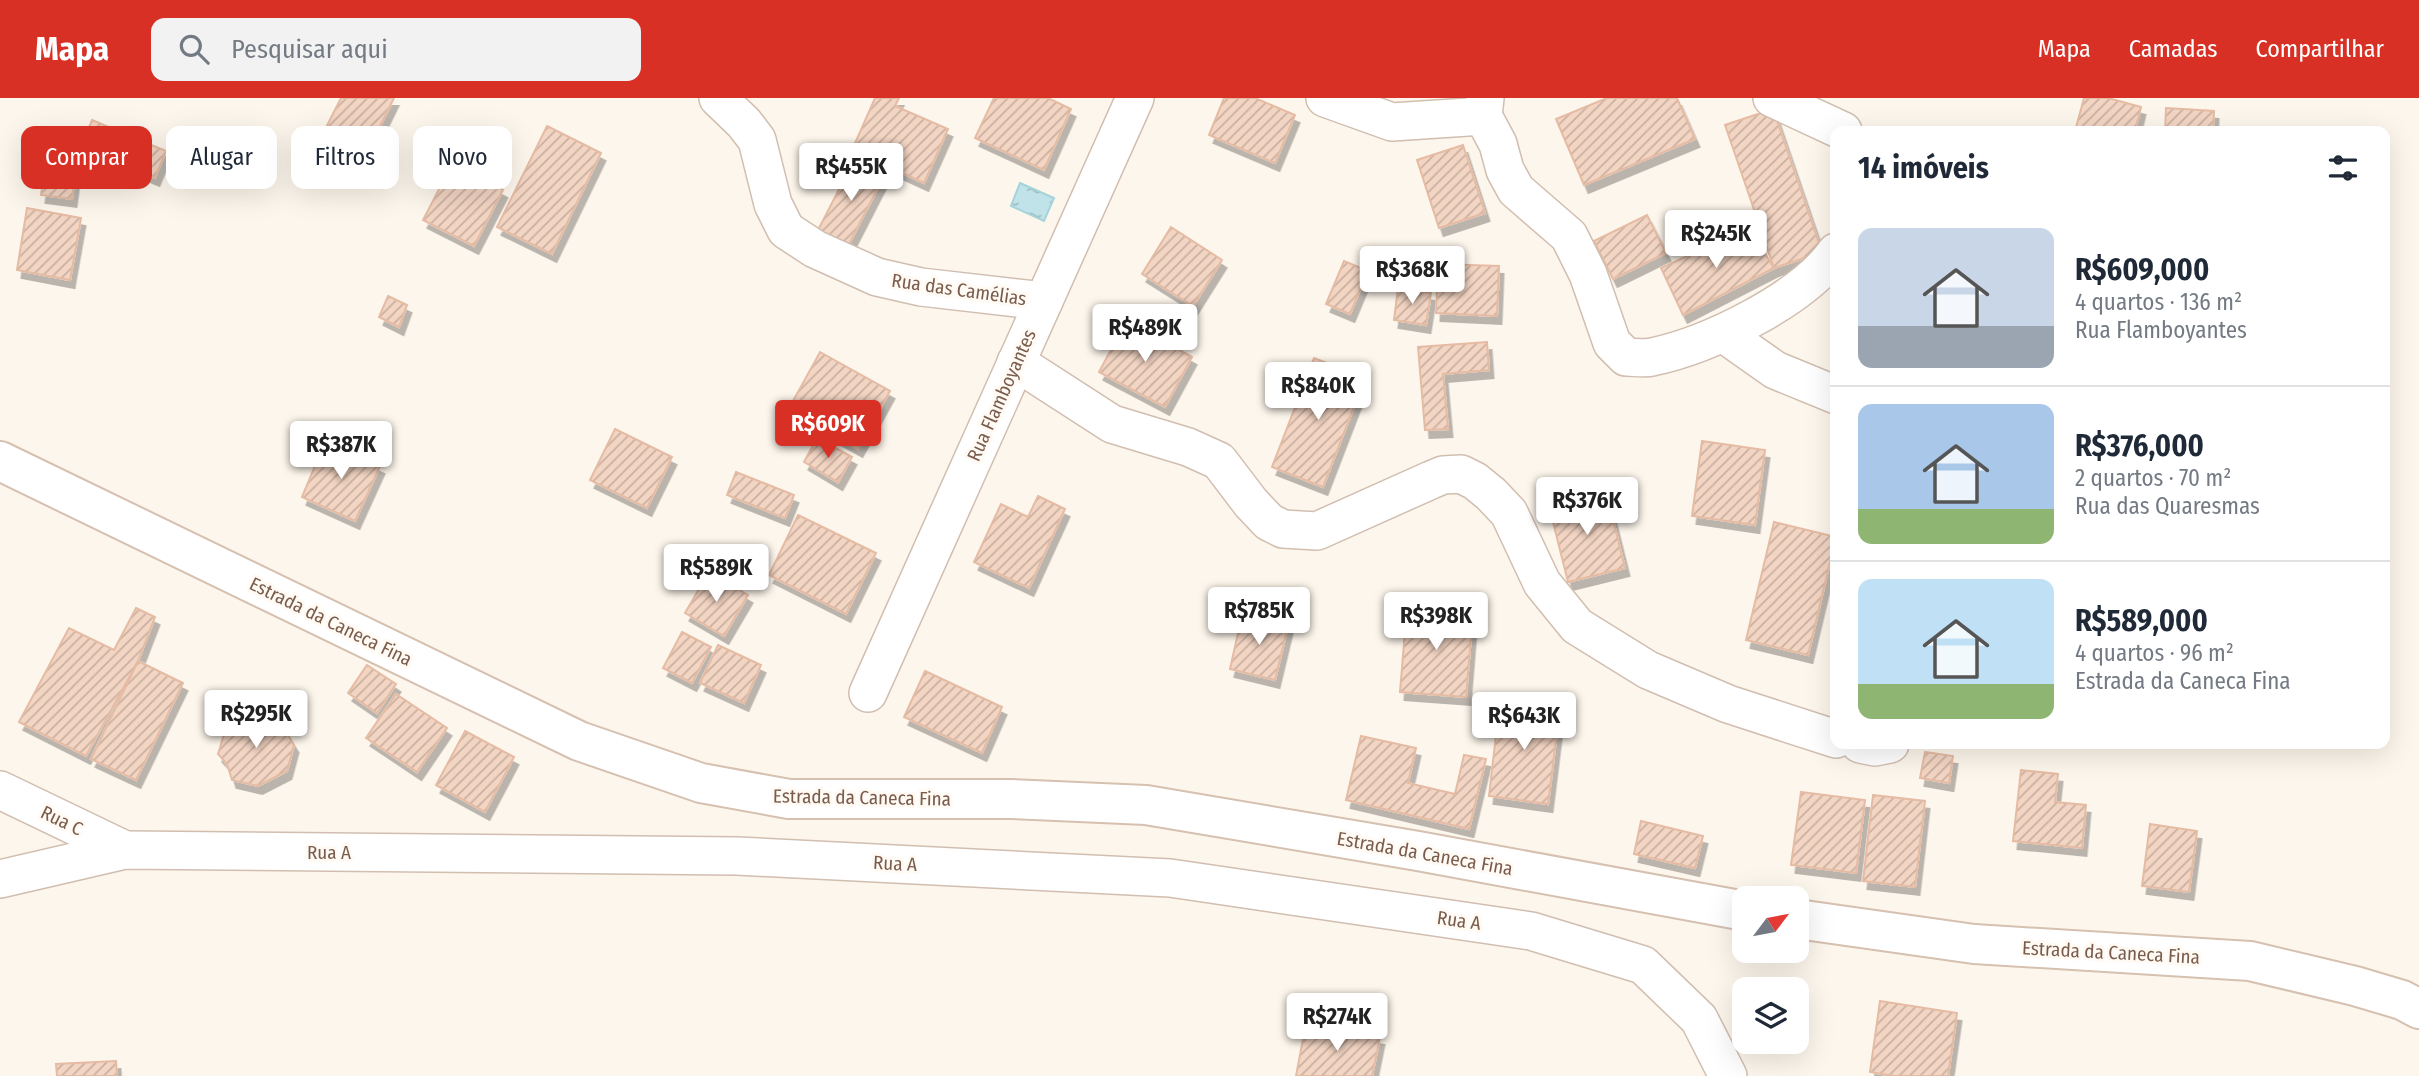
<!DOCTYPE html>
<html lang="pt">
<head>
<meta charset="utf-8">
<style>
  :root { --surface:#fff; --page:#f2f2f3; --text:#1f2937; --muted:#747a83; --line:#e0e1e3; --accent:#d93025 }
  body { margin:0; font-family:"Fira Sans Condensed",sans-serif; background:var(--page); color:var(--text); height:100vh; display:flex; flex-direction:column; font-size:26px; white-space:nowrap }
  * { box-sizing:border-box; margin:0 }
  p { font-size:23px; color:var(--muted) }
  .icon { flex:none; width:38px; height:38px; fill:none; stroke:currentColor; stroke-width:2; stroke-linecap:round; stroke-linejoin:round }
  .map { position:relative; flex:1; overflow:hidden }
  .details { position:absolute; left:1830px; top:28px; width:560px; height:623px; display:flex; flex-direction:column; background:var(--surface); border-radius:14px; box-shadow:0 7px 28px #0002 }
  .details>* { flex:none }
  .hud { position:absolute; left:21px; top:28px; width:665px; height:63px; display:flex; gap:14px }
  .needle { width:46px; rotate:58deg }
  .fabs { position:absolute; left:1732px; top:788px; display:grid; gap:14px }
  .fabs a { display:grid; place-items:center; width:77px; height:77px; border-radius:14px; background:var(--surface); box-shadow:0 7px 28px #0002; font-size:35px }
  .price { position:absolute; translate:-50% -60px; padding:0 16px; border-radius:7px; background:#fff; color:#222; font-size:23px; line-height:46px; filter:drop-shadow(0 2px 4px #0008) }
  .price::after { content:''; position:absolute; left:50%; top:42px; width:21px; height:16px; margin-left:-10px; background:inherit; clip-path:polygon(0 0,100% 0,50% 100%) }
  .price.current { background:var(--accent); color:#fff }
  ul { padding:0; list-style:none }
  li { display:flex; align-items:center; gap:21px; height:175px; padding:0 28px }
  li+li { border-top:2px solid var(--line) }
  li span { display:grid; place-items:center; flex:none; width:196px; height:140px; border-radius:14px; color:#555 }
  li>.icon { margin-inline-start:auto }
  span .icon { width:84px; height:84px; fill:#fffc; stroke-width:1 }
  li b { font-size:30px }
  h2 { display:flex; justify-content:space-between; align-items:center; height:84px; padding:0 28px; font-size:30px }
  .pill { padding:0 24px; border-radius:14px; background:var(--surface); box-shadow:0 7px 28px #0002; font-size:24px; line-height:63px }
  .pill.current { background:var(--accent); color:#fff }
  header { display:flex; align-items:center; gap:42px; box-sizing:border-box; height:98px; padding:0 35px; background:var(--accent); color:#fff }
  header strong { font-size:33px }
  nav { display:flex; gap:38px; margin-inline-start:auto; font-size:24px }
  .search { width:490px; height:63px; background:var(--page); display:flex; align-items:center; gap:18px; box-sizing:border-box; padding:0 24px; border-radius:14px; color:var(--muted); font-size:26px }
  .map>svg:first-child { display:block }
  .water { fill:url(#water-ripples); stroke:#a5d3da; stroke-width:2 }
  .building { fill:url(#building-hatch); stroke:#e6bba3; stroke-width:2; filter:url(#shadow) }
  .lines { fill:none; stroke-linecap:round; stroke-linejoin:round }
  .street-casing { stroke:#d1beb0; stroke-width:40 }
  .secondary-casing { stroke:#d6c0b0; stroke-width:42 }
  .street { stroke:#fff; stroke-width:37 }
  .secondary { stroke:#fff; stroke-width:38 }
  .labels { text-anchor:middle; stroke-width:6; stroke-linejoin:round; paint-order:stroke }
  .street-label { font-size:19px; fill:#7a5c4d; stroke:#fffaf3 }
</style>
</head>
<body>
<header>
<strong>Mapa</strong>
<div class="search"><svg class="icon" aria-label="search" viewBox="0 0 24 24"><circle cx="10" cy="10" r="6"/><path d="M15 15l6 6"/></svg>Pesquisar aqui</div>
<nav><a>Mapa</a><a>Camadas</a><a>Compartilhar</a></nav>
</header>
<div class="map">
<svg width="2419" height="978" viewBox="0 0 2419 978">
  <defs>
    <pattern id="water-ripples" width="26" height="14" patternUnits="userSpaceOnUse" patternTransform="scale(1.75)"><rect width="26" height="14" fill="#bfe3e8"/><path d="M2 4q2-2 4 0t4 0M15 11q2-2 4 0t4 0" fill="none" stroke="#a0bbbe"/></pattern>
    <pattern id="building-hatch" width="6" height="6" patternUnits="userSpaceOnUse" patternTransform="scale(1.75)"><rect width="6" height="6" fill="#f3d5c3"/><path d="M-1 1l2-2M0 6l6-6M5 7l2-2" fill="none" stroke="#cab0a1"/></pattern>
    <filter id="shadow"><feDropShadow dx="4.5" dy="8" stdDeviation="0" flood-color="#0004"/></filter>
  </defs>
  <rect width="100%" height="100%" fill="#fdf6ec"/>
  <!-- water -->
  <path class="water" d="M1020 85 1054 100 1044 123 1011 108Z"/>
  <!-- building -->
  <g class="building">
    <path d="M341 0H394L358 73 314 53Z"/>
    <path d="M875 0H899L895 8 948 31 924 85 852 52Z"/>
    <path d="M994 0H1048L1071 11 1044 72 975 40Z"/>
    <path d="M1224 0H1255L1295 17 1275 65 1209 37Z"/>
    <path d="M1607 0H1677L1695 41 1584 87 1556 21Z"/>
    <path d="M2084 0H2108L2141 9 2135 33H2075Z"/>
    <path d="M2166 10 2214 13 2213 33H2165Z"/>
    <path d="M1773 11 1822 154 1774 170 1725 27Z"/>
    <path d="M92 22 166 53 155 80 81 49Z"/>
    <path d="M547 28 601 55 552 156 497 129Z"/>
    <path d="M1463 47 1485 115 1439 130 1417 62Z"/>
    <path d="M48 50 78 55 72 101 41 97Z"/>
    <path d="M854 62 884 78 848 148 818 132Z"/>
    <path d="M452 66 503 92 474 148 423 122Z"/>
    <path d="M27 110 81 120 70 182 17 172Z"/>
    <path d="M1647 117 1666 155 1613 181 1594 143Z"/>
    <path d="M1171 129 1222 162 1193 208 1142 176Z"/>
    <path d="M1749 130 1774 170 1683 217 1661 170Z"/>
    <path d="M1344 163 1368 173 1350 216 1326 206Z"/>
    <path d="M1438 166 1499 168 1497 218 1436 215Z"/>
    <path d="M1398 190 1431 195 1426 227 1394 222Z"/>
    <path d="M388 198 407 207 399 229 379 219Z"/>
    <path d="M1126 223 1192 259 1165 309 1099 274Z"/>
    <path d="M1487 244 1489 272 1443 276 1448 331 1425 332 1418 249Z"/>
    <path d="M820 254 890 293 858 351 788 312Z"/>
    <path d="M1314 260 1365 280 1323 389 1272 369Z"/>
    <path d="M615 331 672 359 647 410 590 382Z"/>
    <path d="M817 340 852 359 838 384 804 364Z"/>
    <path d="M1702 343 1765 352 1755 427 1692 418Z"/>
    <path d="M325 344 380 368 355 423 302 399Z"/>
    <path d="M736 374 794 397 785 420 727 397Z"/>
    <path d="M1606 394 1625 470 1568 484 1549 408Z"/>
    <path d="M1038 398 1065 411 1029 490 974 464 1001 406 1028 419Z"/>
    <path d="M798 417 876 455 846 516 769 477Z"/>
    <path d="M1774 424 1836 439 1808 557 1746 542Z"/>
    <path d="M709 474 748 497 724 538 685 515Z"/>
    <path d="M1407 508 1473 514 1466 599 1400 594Z"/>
    <path d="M136 510 155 519 138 563 86 658 19 624 69 530 114 552Z"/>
    <path d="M1242 517 1288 528 1275 582 1230 571Z"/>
    <path d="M682 534 711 549 692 585 663 570Z"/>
    <path d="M718 547 761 567 744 605 700 585Z"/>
    <path d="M138 563 183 585 136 682 91 661Z"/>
    <path d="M367 567 396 586 377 615 348 595Z"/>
    <path d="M925 573 1002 609 982 655 904 619Z"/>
    <path d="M396 596 447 630 417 674 366 640Z"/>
    <path d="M1500 602 1560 610 1548 706 1489 698Z"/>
    <path d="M253 616 278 621 294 647 287 673 258 688 232 682 227 666 218 656 226 630Z"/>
    <path d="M465 633 514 659 485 714 436 687Z"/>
    <path d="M1361 638 1416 650 1408 685 1455 696 1464 657 1486 661 1469 731 1346 702Z"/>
    <path d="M1925 654 1953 658 1949 685 1920 680Z"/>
    <path d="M2021 672 2058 676 2055 704 2086 707 2082 750 2013 743Z"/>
    <path d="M1801 694 1865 702 1856 775 1791 767Z"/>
    <path d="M1873 697 1925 703 1915 789 1863 783Z"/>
    <path d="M1641 723 1703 738 1695 770 1634 756Z"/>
    <path d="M2150 726 2197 733 2189 794 2142 788Z"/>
    <path d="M1880 903 1957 915 1948 978H1894L1870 974Z"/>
    <path d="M1306 925 1380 939 1372 978H1296Z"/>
    <path d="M116 963 117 978H57L56 966Z"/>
  </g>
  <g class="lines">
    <defs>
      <g id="street">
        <path d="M718 0 744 25 757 42 773 106 786 132 815 151 877 179 921 189 1044 203"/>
        <path d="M1325 0 1392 24 1483 18 1485 0"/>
        <path d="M1772 0 1843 33"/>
        <path d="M1483 18 1498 46 1505 72 1516 92 1569 138 1588 176 1612 245 1626 259C1634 259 1644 261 1652 259 1709 247 1802 202 1836 154"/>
        <path d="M1724 236 1775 272 1836 297"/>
        <path d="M1016 264 1112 326 1188 349 1219 363 1251 405 1269 424 1283 431 1317 433 1431 382 1443 377 1461 376 1475 383 1491 396 1509 415 1542 485 1577 528 1648 572 1728 606 1836 641"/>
        <path d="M868 595 1135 0"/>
        <path d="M1860 646 1875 649 1890 646"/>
        <path d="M0 692 125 752"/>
        <path d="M0 781 125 752 737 758 1170 780 1531 833 1643 867 1699 921 1728 978"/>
      </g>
      <g id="secondary">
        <path d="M0 363 579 643 701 685 789 701H1011L1146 707 1418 753 1745 813"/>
        <path d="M1797 821 1974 846 2250 863 2355 888 2402 902 2419 911"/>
      </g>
    </defs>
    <!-- street casing -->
    <use href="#street" class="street-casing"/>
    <!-- secondary casing -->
    <use href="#secondary" class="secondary-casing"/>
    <!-- street -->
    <use href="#street" class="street"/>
    <!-- secondary -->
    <use href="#secondary" class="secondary"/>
  </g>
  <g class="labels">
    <!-- street labels -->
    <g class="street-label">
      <text transform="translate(959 191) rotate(8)" y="7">Rua das Camélias</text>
      <text transform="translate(1001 297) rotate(-66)" y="7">Rua Flamboyantes</text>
      <text transform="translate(331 523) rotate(26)" y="7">Estrada da Caneca Fina</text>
      <text transform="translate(862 699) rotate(1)" y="7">Estrada da Caneca Fina</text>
      <text transform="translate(62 722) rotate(26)" y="7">Rua C</text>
      <text x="329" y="761">Rua A</text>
      <text transform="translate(1425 755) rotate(10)" y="7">Estrada da Caneca Fina</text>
      <text transform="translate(895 765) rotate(3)" y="7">Rua A</text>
      <text transform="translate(1459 822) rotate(8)" y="7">Rua A</text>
      <text transform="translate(2111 854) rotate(3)" y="7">Estrada da Caneca Fina</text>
    </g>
  </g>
</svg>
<div class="fabs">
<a><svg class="needle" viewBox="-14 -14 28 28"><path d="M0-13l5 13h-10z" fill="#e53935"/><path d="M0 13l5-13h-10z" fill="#747a83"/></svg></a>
<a><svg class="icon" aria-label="layers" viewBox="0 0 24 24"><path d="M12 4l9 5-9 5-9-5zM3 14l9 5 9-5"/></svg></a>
</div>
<b class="price" style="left:851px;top:105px">R$455K</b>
<b class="price" style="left:1716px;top:172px">R$245K</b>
<b class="price" style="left:1412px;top:208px">R$368K</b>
<b class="price" style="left:1145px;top:266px">R$489K</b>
<b class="price" style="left:1318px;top:324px">R$840K</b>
<b class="price current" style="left:828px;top:362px">R$609K</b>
<b class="price" style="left:341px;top:383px">R$387K</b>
<b class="price" style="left:1587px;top:439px">R$376K</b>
<b class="price" style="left:716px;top:506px">R$589K</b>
<b class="price" style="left:1259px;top:549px">R$785K</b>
<b class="price" style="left:1436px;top:554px">R$398K</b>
<b class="price" style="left:256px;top:652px">R$295K</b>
<b class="price" style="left:1524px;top:654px">R$643K</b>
<b class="price" style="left:1337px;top:955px">R$274K</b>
<div class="hud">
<a class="pill current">Comprar</a>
<a class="pill">Alugar</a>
<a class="pill">Filtros</a>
<a class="pill">Novo</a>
</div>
<section class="details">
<h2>14 imóveis<svg class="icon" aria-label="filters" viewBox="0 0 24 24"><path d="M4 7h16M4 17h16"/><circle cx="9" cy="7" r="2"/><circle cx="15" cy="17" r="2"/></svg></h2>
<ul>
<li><span style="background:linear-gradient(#c9d6e8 70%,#9aa5b1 0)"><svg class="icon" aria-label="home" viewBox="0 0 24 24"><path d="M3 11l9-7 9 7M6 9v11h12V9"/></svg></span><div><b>R$609,000</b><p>4 quartos · 136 m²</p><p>Rua Flamboyantes</p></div></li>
<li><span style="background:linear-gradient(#a9c7e8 75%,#8fb573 0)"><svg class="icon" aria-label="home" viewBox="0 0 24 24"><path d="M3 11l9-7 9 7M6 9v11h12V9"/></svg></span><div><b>R$376,000</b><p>2 quartos · 70 m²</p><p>Rua das Quaresmas</p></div></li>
<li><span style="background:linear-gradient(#bfe0f5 75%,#8fb573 0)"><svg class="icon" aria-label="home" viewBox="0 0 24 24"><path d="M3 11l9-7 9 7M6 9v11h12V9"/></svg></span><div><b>R$589,000</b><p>4 quartos · 96 m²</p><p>Estrada da Caneca Fina</p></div></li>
</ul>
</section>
</div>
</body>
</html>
